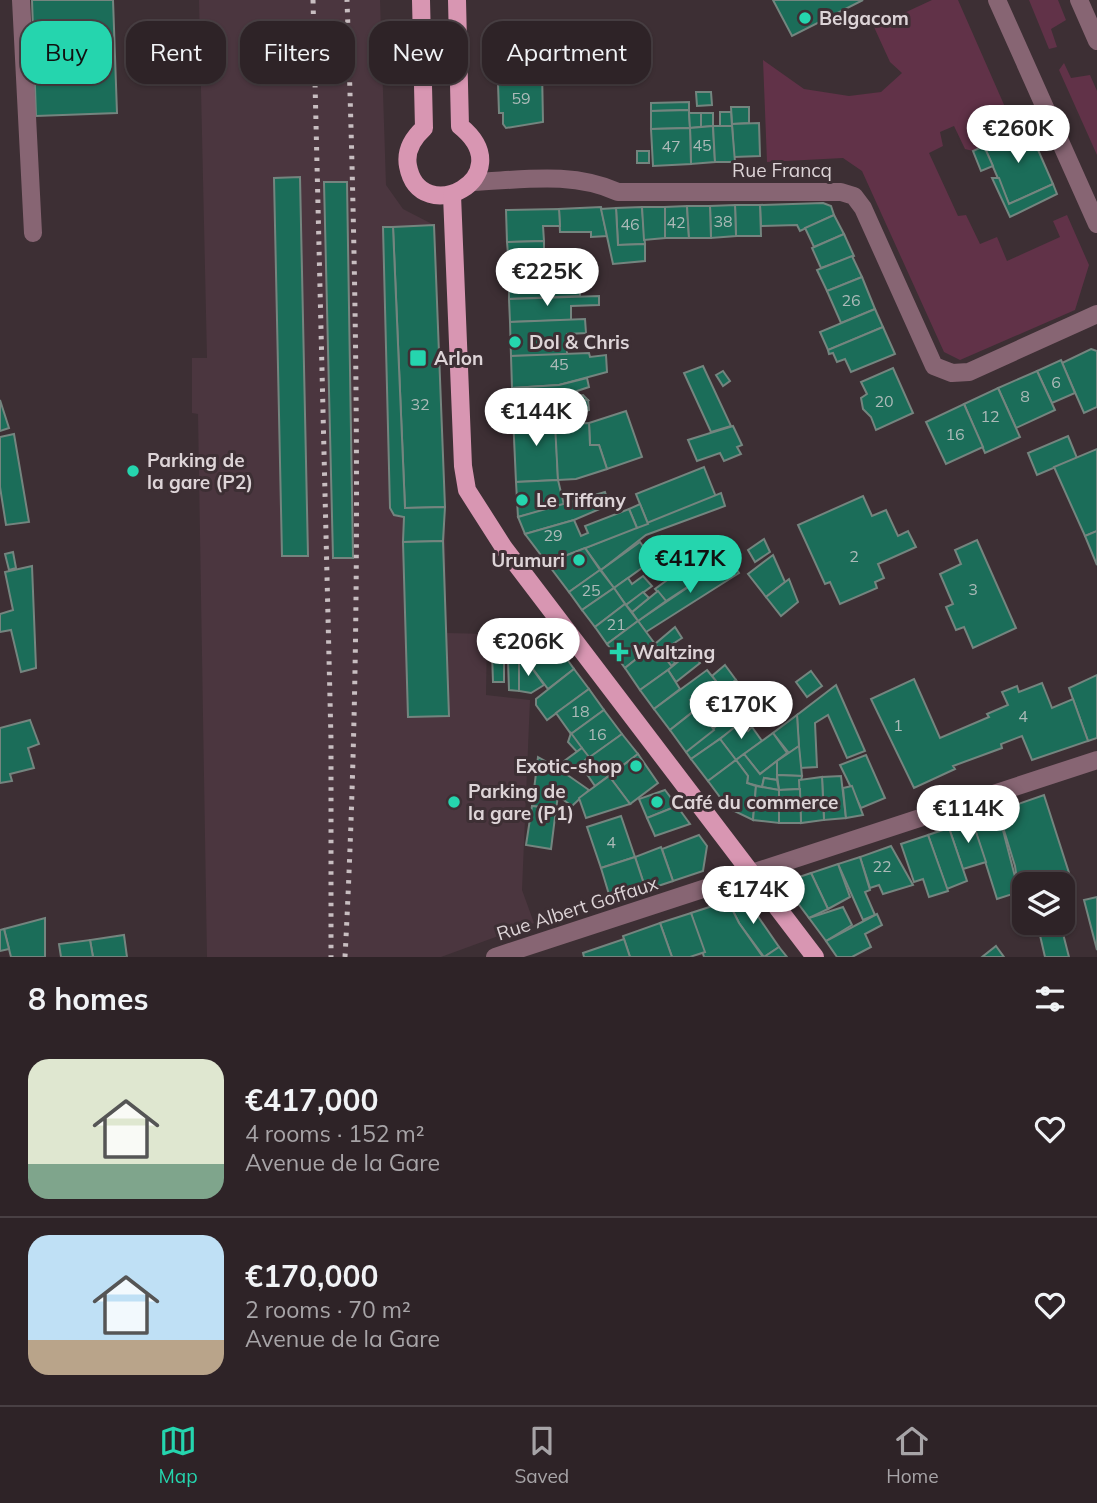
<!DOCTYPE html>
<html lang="en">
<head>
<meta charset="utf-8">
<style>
  :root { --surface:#2e2327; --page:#3a2f33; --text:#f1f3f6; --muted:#a7a4a7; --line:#494044; --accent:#25d5ae }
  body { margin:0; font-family:Mulish,sans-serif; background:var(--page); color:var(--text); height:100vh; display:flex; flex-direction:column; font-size:26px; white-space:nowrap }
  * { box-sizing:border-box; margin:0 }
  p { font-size:23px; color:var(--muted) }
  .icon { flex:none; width:38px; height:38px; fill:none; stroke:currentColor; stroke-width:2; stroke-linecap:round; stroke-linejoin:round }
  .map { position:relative; height:957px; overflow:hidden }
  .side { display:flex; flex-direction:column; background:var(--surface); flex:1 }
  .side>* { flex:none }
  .guide { position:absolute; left:21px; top:21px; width:700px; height:63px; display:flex; gap:14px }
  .fabs { position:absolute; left:1012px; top:872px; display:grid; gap:14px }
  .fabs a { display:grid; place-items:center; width:63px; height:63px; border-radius:14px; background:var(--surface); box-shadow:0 2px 5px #0004,0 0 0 2px var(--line); font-size:35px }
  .price { position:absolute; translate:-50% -60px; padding:0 16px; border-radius:24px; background:#fff; color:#222; font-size:23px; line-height:46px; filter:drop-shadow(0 2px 4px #0008) }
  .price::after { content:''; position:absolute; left:50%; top:42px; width:21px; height:16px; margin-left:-10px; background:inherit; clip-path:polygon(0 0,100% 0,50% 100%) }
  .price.current { background:var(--accent); color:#111 }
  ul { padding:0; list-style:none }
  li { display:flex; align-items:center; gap:21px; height:175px; padding:0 28px }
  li+li { border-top:2px solid var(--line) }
  li span { display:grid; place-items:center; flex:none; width:196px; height:140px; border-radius:21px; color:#555 }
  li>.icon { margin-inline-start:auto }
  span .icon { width:84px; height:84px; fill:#fffc; stroke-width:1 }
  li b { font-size:30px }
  h2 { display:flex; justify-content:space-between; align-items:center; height:84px; padding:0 28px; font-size:30px }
  .chip { padding:0 24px; border-radius:21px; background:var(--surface); box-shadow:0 2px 5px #0004,0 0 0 2px var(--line); font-size:24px; line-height:63px }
  .chip.current { background:var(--accent); color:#111 }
  .menu { display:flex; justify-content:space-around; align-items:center; height:98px; border-top:2px solid var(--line); background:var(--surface); font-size:19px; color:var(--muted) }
  .menu a { display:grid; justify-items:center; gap:4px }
  .menu .current { color:var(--accent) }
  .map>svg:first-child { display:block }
  .built { fill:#4b363f }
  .green { fill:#613248 }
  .building { fill:#1b6d59; stroke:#74857f; stroke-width:2 }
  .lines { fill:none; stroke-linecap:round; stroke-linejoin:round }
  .minor { stroke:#876573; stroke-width:18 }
  .major { stroke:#d896b2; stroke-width:18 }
  .rail { stroke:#c8bec1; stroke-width:5; stroke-dasharray:3.5 7; stroke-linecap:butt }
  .poi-dot { fill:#25d5ae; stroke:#3d2f34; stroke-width:2.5 }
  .labels { text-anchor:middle; stroke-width:6; stroke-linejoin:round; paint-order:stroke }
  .number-label { font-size:16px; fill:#acbab8 }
  .poi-label { font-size:19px; font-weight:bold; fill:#ddd4d7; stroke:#3d2f34; text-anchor:start }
  .street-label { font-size:19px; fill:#ddd4d7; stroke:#3d2f34 }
</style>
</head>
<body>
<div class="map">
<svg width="1097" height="957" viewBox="0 0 1097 957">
  <rect width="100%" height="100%" fill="#3d2f34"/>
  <!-- built -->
  <path class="built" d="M199 0H380L386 185 403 209 434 225 445 507 446 633 487 634 486 695 530 700 522 890 534 923 441 957H207L198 414 192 413V358H207Z"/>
  <!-- green -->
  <g class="green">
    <path d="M932 0H958L1016 132 973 151 965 149 954 126 940 132 943 146 929 153 958 216 966 215 980 244 997 237 1007 261 1060 237 1053 221 1067 215 1089 265 1075 310 960 360 944 352 862 171 843 158 767 162 763 60 804 89 849 96 881 92 902 73 890 62 874 27Z"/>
    <path d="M1029 0H1058L1066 20 1051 29 1057 47 1049 49Z"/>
    <path d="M1064 63 1071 78 1090 75 1097 91V155L1059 70Z"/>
  </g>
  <!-- building -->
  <g class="building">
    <path d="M32 0H113L117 113 36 116Z"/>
    <path d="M773 0H863L792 36Z"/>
    <path d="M561 36H574L575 70 552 71V53Z"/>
    <path d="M521 70H542L543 122 506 128 503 124V113H499L498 83 522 82Z"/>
    <path d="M696 92H711L712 105 697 106Z"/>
    <path d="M689 102V110L651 111V103Z"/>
    <path d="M731 107H749V123L732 124Z"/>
    <path d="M689 110 690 128 651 129V111Z"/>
    <path d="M720 112H731L732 126 720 127Z"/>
    <path d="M689 113H701V127L690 128Z"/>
    <path d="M701 113H713V126L701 127Z"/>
    <path d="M759 123 760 156 734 157 732 124Z"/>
    <path d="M713 126 715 162 691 164 690 128Z"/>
    <path d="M713 126H732L735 162H715Z"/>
    <path d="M1028 127 1053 184 1009 204 984 146Z"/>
    <path d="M690 128 691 164 653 166 651 129Z"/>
    <path d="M984 146 993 166 981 171 973 151Z"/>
    <rect x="637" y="151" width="12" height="12"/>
    <path d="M300 177 308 556H282L274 178Z"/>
    <path d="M992 178H999L1009 204 1053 184 1057 194 1010 217Z"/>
    <path d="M324 182H347L353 558H333Z"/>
    <path d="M823 203 831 206 834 215 800 231 797 225 761 226 760 205Z"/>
    <path d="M735 205H760L761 236H736Z"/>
    <path d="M735 205 736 236 711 238 710 206Z"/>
    <path d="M687 206 689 238H665V207Z"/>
    <path d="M687 206H710L711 238H689Z"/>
    <path d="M601 207 607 236 591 237V232H560L559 209Z"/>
    <path d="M642 207 645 244 618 245 616 208Z"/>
    <path d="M642 207H665V238L644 240Z"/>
    <path d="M616 208 618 245 645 244V261L613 264 601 209Z"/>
    <path d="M559 209 560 226H543L544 241 507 242 506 210Z"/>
    <path d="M834 215 844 234 814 247 805 228Z"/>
    <path d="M434 225 445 507 405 508 393 227Z"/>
    <path d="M383 227H393L405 508 445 507 443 541 403 542 404 517 394 515 390 508Z"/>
    <path d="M844 234 854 256 821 268 812 248Z"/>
    <path d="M544 241V252L508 254 507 242Z"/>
    <path d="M544 252H560L561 276 509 277 508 254Z"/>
    <path d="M852 256 862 277 827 291 817 270Z"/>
    <path d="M561 276V281L579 280 580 296 509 299V277Z"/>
    <path d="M862 277 875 309 841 323 827 291Z"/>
    <path d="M599 296V305L571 306V320L510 322 509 299Z"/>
    <path d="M875 309 883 327 828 350 820 332Z"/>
    <path d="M585 319 586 333 567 334V355L511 356 510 322Z"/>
    <path d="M883 327 895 354 851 372 845 359 837 362 833 353 829 354 828 350Z"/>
    <path d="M1091 349 1097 351V407L1084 413 1062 363Z"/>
    <path d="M589 353 590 357 606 355 607 372 559 385 512 388 511 356Z"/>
    <path d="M1061 360 1075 393 1052 403 1037 371Z"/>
    <path d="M703 366 731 426 711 432 684 373Z"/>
    <path d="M893 368 913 413 876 430 871 417 863 409 861 398 867 394 861 382Z"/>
    <path d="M723 371 730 381 723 386 716 375Z"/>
    <path d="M1037 371 1055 410 1016 428 998 388Z"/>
    <path d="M587 378 589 387 571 393 572 397 583 395 588 400 513 403 512 388 559 385Z"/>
    <path d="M998 388 1020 437 985 453 964 404Z"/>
    <path d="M0 400 9 428 0 431Z"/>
    <path d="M588 400 589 410 578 414 513 416V403Z"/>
    <path d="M964 404 983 447 946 464 926 422Z"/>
    <path d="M626 411 642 457 607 469 599 445H590L589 423Z"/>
    <path d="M555 414 558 480 516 482 513 416Z"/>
    <path d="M589 423 590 445H599L607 469 576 479 558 480 555 424Z"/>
    <path d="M733 426 742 445 737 447 741 454 724 461 720 453 697 461 688 440Z"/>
    <path d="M14 434 29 522 6 525 0 487V437Z"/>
    <path d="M1068 436 1077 458 1037 475 1028 453Z"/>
    <path d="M1097 449V531L1085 536 1054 467Z"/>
    <path d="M704 467 716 497 648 524 636 494Z"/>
    <path d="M558 480 564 505 518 517 516 482Z"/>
    <path d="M605 492 609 505 574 520 525 534 518 517Z"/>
    <path d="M721 493 725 506 646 535 601 570 585 548Z"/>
    <path d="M863 496 872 516 886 510 898 536 908 531 916 547 878 564 884 578 875 582 877 588 840 604 830 582 825 584 798 525Z"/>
    <path d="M640 504 648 524 637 528 629 509Z"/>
    <path d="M629 509 637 528 547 563 525 534 574 520 581 536 588 533 585 526Z"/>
    <path d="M1097 531V565L1085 536Z"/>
    <path d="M764 539 770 552 755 562 748 550Z"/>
    <path d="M977 540 1016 628 973 648 964 627 956 630 946 607 953 604 940 574 961 564 955 550Z"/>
    <path d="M443 541 449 716 408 717 403 542Z"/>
    <path d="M640 542 653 560 614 588 601 570Z"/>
    <path d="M585 548 600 570 569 592 547 563Z"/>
    <path d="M13 552 16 568 9 570 5 554Z"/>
    <path d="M773 555 785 582 766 597 748 574Z"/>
    <path d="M730 559 739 573 646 632 638 621Z"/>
    <path d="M692 562 701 578 666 601 655 589Z"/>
    <path d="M32 566 36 668 21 672 11 630 0 632V614L13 610 5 572Z"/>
    <path d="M600 570 614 588 582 610 569 592Z"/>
    <path d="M643 576 652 586 626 605 614 588 628 578 632 584Z"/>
    <path d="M789 579 798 602 781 616 766 597Z"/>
    <path d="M614 588 625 604 595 627 582 610Z"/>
    <path d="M658 591 666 601 638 621 632 612Z"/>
    <path d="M643 592 649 598 632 612 626 605Z"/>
    <path d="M625 604 638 621 607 644 595 627Z"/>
    <path d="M638 621 655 644 625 668 607 644Z"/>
    <path d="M491 625H509V639H520L519 660H498L496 653H492Z"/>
    <path d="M675 627 682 638 665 649 675 663 671 666 655 644Z"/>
    <path d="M520 639H536L543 649 527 661 519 660Z"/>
    <path d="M554 641 574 669 548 689 527 661Z"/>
    <path d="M655 644 672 667 640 690 625 668Z"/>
    <path d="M691 651 700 663 676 682 668 670Z"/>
    <path d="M492 653H496L498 660H504V682H493Z"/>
    <path d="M508 660H519V691L509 690Z"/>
    <path d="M519 660H526L544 685 531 693 519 691Z"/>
    <path d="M725 665 736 680 696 709 690 700 716 681 712 676Z"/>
    <path d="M574 669 589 689 547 720 536 705V699Z"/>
    <path d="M668 670 680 689 654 709 640 690Z"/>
    <path d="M707 670 716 681 690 700 696 709 670 730 654 709Z"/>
    <path d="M811 671 822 686 807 697 796 682Z"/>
    <path d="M1097 675V738L1088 741 1069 688Z"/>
    <path d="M914 679 940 738 989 717 987 714 1008 705 1002 692 1017 686 1019 692 1042 683 1052 708 1073 699 1088 741 1032 760 1022 736 1001 744 1002 748 953 766 955 769 914 788 871 699Z"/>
    <path d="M736 680 747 694 741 698 744 702 723 718 714 730 698 708Z"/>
    <path d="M836 685 865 751 847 758 828 715 815 723 817 767 800 768 797 715Z"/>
    <path d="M589 689 604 710 571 734 556 713Z"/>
    <path d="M743 703 752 716 691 759 686 752Z"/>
    <path d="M698 708 714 730 686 752 670 730Z"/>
    <path d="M604 710 622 734 589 758 571 734Z"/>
    <path d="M797 715 799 746 789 753 773 733Z"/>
    <path d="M30 720 39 744 28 748 34 768 10 774 12 781 0 783V728Z"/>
    <path d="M741 722 748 731 752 727 762 741 736 760 720 739Z"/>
    <path d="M571 733 582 748 577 752 568 742Z"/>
    <path d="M773 733 787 753 760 774 744 754Z"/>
    <path d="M622 734 638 754 595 786 580 764Z"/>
    <path d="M720 739 736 760 708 781 691 759Z"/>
    <path d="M799 746 802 776 777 775V761Z"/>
    <path d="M582 748 589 757 567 774 556 767Z"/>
    <path d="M638 754 658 783 630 804 609 776Z"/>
    <path d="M744 754 760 774 777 761V780L764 778 762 787 747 783 748 776 736 760Z"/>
    <path d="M866 755 885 798 861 808 840 765Z"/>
    <path d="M538 757 556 767 589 790 572 806 558 796 556 809 532 806Z"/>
    <path d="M736 760 748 776 747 783 756 786 753 820 728 808 708 781Z"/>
    <path d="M777 775 802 776 800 789 779 790Z"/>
    <path d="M609 776 630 804 586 818 579 798Z"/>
    <path d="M841 776 846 818 824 820 822 777Z"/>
    <path d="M822 777 824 820 801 823 799 780Z"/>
    <path d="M764 778 777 780 779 790 762 787Z"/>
    <path d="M756 786 779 790V823L753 820Z"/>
    <path d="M852 786 863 815 846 818 843 788Z"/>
    <path d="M800 789 801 823H779V790Z"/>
    <path d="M665 790 677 806 647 818 639 799Z"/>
    <path d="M1044 795 1070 876 1049 884H1024V893L1019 894 1015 866 998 811Z"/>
    <path d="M532 806 556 809 551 849 526 845Z"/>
    <path d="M677 806 690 824 655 836 647 818Z"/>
    <path d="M998 811 1019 892 997 899 972 820Z"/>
    <path d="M621 816 635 857 601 868 587 827Z"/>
    <path d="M972 820 986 862 963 869 949 828Z"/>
    <path d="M949 828 967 881 947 889 928 835Z"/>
    <path d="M699 835 707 846 703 871 673 881 662 849Z"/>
    <path d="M928 835 948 891 929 897 923 879 914 882 901 844Z"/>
    <path d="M891 846 913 885 883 894 879 885 870 888 860 857Z"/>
    <path d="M661 847 673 881 646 890 635 857Z"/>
    <path d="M635 857 646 890 611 901 601 868Z"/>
    <path d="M860 857 870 890 865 892 875 915 863 920 838 864Z"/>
    <path d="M838 864 850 897 828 909 811 873Z"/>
    <path d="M811 873 828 909 809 918 788 890 790 880Z"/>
    <path d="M1097 897V950L1084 900Z"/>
    <path d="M736 898 746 899 779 947 764 957 739 923 728 901Z"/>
    <path d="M728 901 739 923 763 957H704L691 913Z"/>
    <path d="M843 907 852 925 826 941 809 918Z"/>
    <path d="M691 913 705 952 690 957H672L660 923Z"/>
    <path d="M877 914 882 925 865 934 871 947 852 957H837L826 941Z"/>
    <path d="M45 918V957H11L4 929Z"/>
    <path d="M1042 922H1060L1069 957H1045L1039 931 1044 930Z"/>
    <path d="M660 923 672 957H630L623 936Z"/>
    <path d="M4 929 9 949 0 951V930Z"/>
    <path d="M124 935 127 957H93L90 940Z"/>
    <path d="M624 939 630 957H584L583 953Z"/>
    <path d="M90 940 93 957H61L59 944Z"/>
    <path d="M996 946 1004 957H982Z"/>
    <path d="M779 947 787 957H763H764Z"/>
  </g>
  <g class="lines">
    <!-- minor -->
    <g class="minor">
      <path d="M21 0 33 233"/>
      <path d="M997 0 1097 224"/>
      <path d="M1079 0 1097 41"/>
      <path d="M473 182C522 180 572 171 618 192H841L854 196 863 208 934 366 952 373 969 372 1097 314"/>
      <path d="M495 957 1097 760"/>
    </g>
    <!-- major -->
    <g class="major">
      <path d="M421 0 424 128C413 138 405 150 408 166 420 230 523 177 460 126L457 0"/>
      <path d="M452 195 463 466 467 490 504 548 815 957"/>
    </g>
    <!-- rail -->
    <g class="rail">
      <path d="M313 0 331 740V957"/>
      <path d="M345 957C362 638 358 319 347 0"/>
    </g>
  </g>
  <!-- markers -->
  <g class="poi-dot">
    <circle cx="805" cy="18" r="7"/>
    <circle cx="515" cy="342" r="7"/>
    <rect x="409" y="349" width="18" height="18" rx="3.5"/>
    <circle cx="133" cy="471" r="7"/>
    <circle cx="522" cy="500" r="7"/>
    <circle cx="579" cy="560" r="7"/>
    <path d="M615.5 641.5h7v7h7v7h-7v7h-7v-7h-7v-7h7z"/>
    <circle cx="636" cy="766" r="7"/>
    <circle cx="454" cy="802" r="7"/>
    <circle cx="657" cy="802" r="7"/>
  </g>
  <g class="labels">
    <!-- number labels -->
    <g class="number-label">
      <text x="521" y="104">59</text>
      <text x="702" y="151">45</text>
      <text x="671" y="152">47</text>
      <text x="723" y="227">38</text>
      <text x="676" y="228">42</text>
      <text x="630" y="230">46</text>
      <text x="851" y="306">26</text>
      <text x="559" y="370">45</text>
      <text x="1056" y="388">6</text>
      <text x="1025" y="402">8</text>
      <text x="884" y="407">20</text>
      <text x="420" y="410">32</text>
      <text x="990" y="422">12</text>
      <text x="955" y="440">16</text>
      <text x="553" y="541">29</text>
      <text x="854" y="562">2</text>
      <text x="973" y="595">3</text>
      <text x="591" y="596">25</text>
      <text x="616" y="630">21</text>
      <text x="580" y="717">18</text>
      <text x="1023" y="722">4</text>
      <text x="898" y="731">1</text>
      <text x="597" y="740">16</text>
      <text x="611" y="848">4</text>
      <text x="882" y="872">22</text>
    </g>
    <!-- poi labels -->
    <g class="poi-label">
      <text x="819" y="25">Belgacom</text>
      <text x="529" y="349">Dol &amp; Chris</text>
      <text x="434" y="365">Arlon</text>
      <text x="147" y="467">Parking de<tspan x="147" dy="22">la gare (P2)</tspan></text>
      <text x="536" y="507">Le Tiffany</text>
      <text x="565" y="567" text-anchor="end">Urumuri</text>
      <text x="633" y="659">Waltzing</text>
      <text x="622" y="773" text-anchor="end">Exotic-shop</text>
      <text x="468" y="798">Parking de<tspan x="468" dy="22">la gare (P1)</tspan></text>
      <text x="671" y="809">Café du commerce</text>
    </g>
    <!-- street labels -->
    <g class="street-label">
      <text x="782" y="177">Rue Francq</text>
      <text transform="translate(577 908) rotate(-18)" y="7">Rue Albert Goffaux</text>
    </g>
  </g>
</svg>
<div class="fabs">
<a><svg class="icon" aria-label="layers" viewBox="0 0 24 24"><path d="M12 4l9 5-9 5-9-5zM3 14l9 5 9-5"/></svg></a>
</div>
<b class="price" style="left:1018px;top:165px">€260K</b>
<b class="price" style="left:547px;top:308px">€225K</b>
<b class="price" style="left:536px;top:448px">€144K</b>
<b class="price current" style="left:690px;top:595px">€417K</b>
<b class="price" style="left:528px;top:678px">€206K</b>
<b class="price" style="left:741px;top:741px">€170K</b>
<b class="price" style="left:968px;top:845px">€114K</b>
<b class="price" style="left:753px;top:926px">€174K</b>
<div class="guide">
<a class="chip current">Buy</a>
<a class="chip">Rent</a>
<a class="chip">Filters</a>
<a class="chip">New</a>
<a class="chip">Apartment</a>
</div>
</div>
<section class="side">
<h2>8 homes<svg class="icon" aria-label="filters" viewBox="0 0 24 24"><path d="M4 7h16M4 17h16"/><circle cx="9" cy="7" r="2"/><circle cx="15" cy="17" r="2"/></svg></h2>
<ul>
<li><span style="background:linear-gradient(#dfe7d0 75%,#7fa58c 0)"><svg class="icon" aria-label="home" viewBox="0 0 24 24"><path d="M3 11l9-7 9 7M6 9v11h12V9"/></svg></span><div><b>€417,000</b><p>4 rooms · 152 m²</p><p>Avenue de la Gare</p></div><svg class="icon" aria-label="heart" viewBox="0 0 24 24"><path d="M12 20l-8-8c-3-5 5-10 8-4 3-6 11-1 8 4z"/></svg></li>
<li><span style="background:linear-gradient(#bfe0f5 75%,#b9a48a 0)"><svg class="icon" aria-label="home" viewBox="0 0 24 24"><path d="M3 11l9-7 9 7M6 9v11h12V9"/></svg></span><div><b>€170,000</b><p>2 rooms · 70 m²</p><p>Avenue de la Gare</p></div><svg class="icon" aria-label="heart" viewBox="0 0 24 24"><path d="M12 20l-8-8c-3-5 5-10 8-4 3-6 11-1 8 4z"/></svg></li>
</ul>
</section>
<nav class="menu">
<a class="current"><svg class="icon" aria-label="map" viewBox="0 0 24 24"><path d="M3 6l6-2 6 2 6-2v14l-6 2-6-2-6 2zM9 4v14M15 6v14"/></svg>Map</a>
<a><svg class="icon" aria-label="saved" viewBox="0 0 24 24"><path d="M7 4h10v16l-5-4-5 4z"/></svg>Saved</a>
<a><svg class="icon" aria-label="home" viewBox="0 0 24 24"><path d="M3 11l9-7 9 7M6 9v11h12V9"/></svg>Home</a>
</nav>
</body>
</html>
